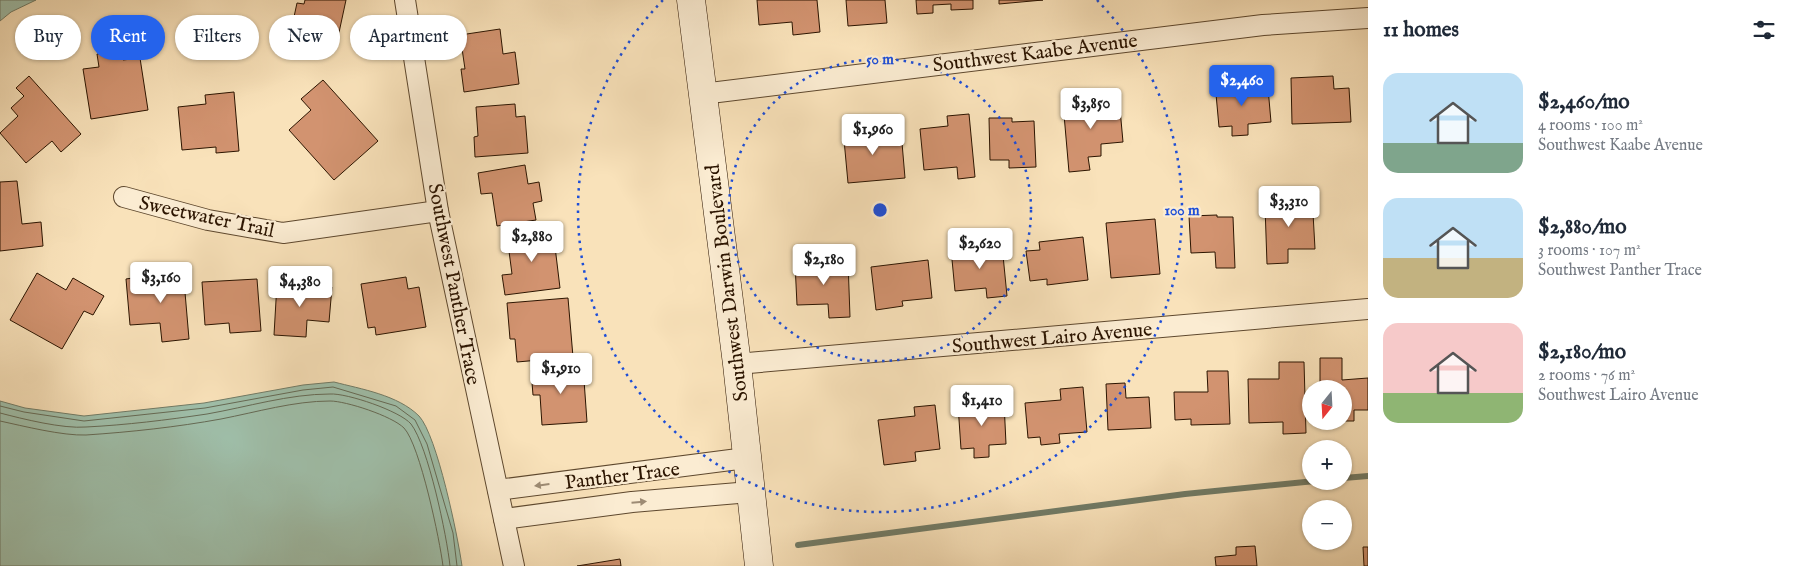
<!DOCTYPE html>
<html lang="en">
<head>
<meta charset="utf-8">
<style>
  :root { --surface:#fff; --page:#f6f6f7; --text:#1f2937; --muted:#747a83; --accent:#2563eb }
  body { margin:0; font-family:"IM FELL English",serif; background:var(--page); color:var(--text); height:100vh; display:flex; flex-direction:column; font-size:19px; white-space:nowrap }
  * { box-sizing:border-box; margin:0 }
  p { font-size:16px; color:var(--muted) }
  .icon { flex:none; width:28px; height:28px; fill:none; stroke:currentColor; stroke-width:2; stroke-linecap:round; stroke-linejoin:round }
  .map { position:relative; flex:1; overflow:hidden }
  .sheet { display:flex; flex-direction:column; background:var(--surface); width:425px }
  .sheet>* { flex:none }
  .hud { position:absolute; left:15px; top:15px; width:475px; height:45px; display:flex; gap:10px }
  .needle { width:32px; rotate:198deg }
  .tools { position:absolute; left:1302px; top:380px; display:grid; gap:10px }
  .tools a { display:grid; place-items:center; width:50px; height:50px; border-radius:50%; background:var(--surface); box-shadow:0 1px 4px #0004; font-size:25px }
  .price { position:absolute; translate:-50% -42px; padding:0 11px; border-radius:5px; background:#fff; color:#222; font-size:16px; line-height:32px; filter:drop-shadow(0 1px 2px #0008) }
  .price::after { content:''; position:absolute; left:50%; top:30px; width:15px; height:11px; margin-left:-8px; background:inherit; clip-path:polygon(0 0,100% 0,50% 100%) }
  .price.on { background:var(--accent); color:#fff }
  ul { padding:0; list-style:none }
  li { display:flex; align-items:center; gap:15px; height:125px; padding:0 15px }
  li span { display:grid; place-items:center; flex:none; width:140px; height:100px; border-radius:15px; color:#555 }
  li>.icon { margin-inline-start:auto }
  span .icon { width:60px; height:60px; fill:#fffc; stroke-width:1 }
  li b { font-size:21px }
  h2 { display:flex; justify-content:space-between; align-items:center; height:60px; padding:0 15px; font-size:21px }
  .tag { padding:0 18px; border-radius:22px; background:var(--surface); box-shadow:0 1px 4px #0004; font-size:18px; line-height:45px }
  .tag.on { background:var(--accent); color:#fff }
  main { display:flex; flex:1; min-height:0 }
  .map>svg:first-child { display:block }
  .water { fill:#9fbfaa; stroke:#717b66 }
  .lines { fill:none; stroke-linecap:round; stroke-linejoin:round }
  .shore { stroke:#656a55; stroke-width:1 }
  .stream { stroke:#717b66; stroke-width:6 }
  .building { fill:#d29370; stroke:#2b1400 }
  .street-casing { stroke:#5e482e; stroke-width:22 }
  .secondary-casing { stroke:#2b1400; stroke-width:29 }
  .street { stroke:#fbecd2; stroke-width:20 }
  .secondary { stroke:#fbecd2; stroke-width:28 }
  .oneway { fill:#9d8b74 }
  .ring { fill:none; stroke:#1d4ed8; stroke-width:2.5; stroke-dasharray:2.5 5 }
  .labels { text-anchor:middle; stroke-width:4.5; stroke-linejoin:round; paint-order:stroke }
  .street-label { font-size:20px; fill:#2b1400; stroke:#fbecd2 }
  .centre { fill:#1d4ed8; stroke:#fbecd2; stroke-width:2.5 }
  .ring-label { font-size:15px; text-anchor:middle; font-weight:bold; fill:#1d4ed8; stroke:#fbecd2; stroke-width:4.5; stroke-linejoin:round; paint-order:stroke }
</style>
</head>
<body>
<main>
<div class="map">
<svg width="1368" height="566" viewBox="0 0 1368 566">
  <rect width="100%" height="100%" fill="#f9e2ba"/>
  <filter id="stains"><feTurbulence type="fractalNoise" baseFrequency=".004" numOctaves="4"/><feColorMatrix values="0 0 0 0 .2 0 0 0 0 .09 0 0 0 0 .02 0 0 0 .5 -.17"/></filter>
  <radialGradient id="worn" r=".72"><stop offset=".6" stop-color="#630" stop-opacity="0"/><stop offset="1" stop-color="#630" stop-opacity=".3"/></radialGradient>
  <!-- water -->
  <g class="water">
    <path d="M0 0H36L11 12 0 21Z"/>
    <path d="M334 382C361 389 398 395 419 416 437 435 458 537 462 566H0V401L25 408 84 416 204 403 303 385Z"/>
  </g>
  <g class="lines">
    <!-- shore -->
    <g class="shore">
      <path d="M0 406 24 412 84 421 205 408 303 390 333 387 396 406 415 420 427 444 453 533 457 566"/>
      <path d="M0 413C23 419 63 429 86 427 126 425 167 420 207 414 247 407 289 394 330 394 347 393 400 411 411 424 428 446 447 536 450 566"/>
      <path d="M0 421C23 426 63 436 86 435 131 432 177 427 221 419 257 412 294 401 330 401 346 401 392 416 404 428 420 445 440 541 443 566"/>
    </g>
    <!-- stream -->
    <g class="stream">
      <path d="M1344 478 1368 476"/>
      <path d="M798 545 1185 494 1315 481"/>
    </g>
  </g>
  <!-- building -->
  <g class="building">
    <path d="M305 0H346L335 51 297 42 301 27 292 26 297 3 304 4Z"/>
    <path d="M757 0H817L820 32 793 35 792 22 759 25Z"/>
    <path d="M846 0H885L887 23 848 26Z"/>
    <path d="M916 0H973V9L951 10V4L933 5V13L917 14Z"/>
    <path d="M999 0H1043L999 4Z"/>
    <path d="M500 29 503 54 515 52 519 84 464 92 461 69H465L460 35Z"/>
    <path d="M121 51 123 60 140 58 148 110 91 119 83 69 99 67 97 54Z"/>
    <path d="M29 76 81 134 61 152 52 141 26 163 0 133 18 116 11 108 24 96 16 88Z"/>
    <path d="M1333 76 1334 89 1349 88 1351 122 1292 124 1291 78Z"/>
    <path d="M323 80 378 141 334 180 289 130 311 110 301 99Z"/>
    <path d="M1235 82 1236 91 1268 88 1271 122 1248 124V135L1232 136V126L1219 127 1215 83Z"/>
    <path d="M234 92 239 151 216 153V147L182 150 178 107 206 104 205 95Z"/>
    <path d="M1119 98 1123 142 1101 144V156L1088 157 1090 170 1069 172 1063 103Z"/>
    <path d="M515 104 516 117 525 116 528 153 475 157 474 137 478 136 476 107Z"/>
    <path d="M969 114 975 177 958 179 957 167 924 170 920 129 948 126 947 116Z"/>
    <path d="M989 118H1012V122L1034 121 1036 167 1009 168V160H990Z"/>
    <path d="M862 127 863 135 901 131 905 178 848 183 843 129Z"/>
    <path d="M525 165 528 184 539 182 542 201 533 203 536 220 497 226 492 193 481 194 478 173Z"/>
    <path d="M17 181 22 224 41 222 43 246 0 251V182Z"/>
    <path d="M1312 195 1315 249H1288V263L1267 264 1265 206H1280V197Z"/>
    <path d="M1217 215V217H1233L1235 268H1216L1215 252 1191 253 1189 216Z"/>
    <path d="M1155 219 1160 274 1111 278 1106 223Z"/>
    <path d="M553 230 560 288 505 295 502 275 512 274 507 236Z"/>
    <path d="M1083 237 1088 280 1047 285V279L1030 281 1026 251 1040 250 1039 242Z"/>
    <path d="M1002 245 1007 296 987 298 986 288 955 291 951 249Z"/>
    <path d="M928 260 932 298 902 301 903 306 876 310 871 267Z"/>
    <path d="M848 261 850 317 829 318 828 304 797 305 795 263Z"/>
    <path d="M183 269 189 339 162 342 160 323 130 325 126 279 139 277 140 287 155 286 154 271Z"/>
    <path d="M37 273 66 290 73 278 104 296 93 315 84 311 62 349 10 320Z"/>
    <path d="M406 277 408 289 419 287 426 327 376 335 375 327 368 328 361 284Z"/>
    <path d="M257 279 261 331 230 333 229 323 205 325 202 282Z"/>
    <path d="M277 283 332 287 329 322 307 320 306 337 274 335Z"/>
    <path d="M568 298 573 357 517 362 515 339H510L507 303Z"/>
    <path d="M1320 358H1342V380L1368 378V410H1354V421H1344V389H1320Z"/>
    <path d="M1279 362H1304L1306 433 1283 434V422L1249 423 1248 379H1279Z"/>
    <path d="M583 366 587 422 542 425 540 395H533L531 370Z"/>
    <path d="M1207 371H1228L1230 424 1191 425V419L1175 420 1174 392H1208Z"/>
    <path d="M1125 383 1126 398 1149 397 1151 428 1108 430 1106 384Z"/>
    <path d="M1083 387 1087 432 1059 434 1060 443 1041 445 1040 437 1028 438 1025 403 1061 400 1060 389Z"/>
    <path d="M1004 402 1006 444 989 445V457L974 458V448L961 449 958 405Z"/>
    <path d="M935 405 940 449 915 452 916 461 884 465 878 420 915 416 914 407Z"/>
    <path d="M1255 546 1257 566H1216L1215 557 1236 555V547Z"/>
    <path d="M1363 547H1368V566H1364Z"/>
    <path d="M620 559 621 566H577Z"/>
  </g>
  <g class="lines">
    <defs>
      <g id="street">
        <path d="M405 0 438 211 514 566"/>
        <path d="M702 94 1263 25 1368 18"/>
        <path d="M124 197 208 220 283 233 438 211"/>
        <path d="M737 364 1368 309"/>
        <path d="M498 490 746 458"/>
        <path d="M504 519 632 502 750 492"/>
      </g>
      <path id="secondary" d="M691 0 737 364 759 566"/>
    </defs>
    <!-- street casing -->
    <use href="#street" class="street-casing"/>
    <!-- secondary casing -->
    <use href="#secondary" class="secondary-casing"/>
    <!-- street -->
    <use href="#street" class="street"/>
    <!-- secondary -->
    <use href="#secondary" class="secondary"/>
  </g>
  <!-- one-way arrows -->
  <defs><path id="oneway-solid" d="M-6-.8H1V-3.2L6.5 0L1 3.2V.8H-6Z" transform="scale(1.25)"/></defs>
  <g class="oneway">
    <use href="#oneway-solid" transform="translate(542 485) rotate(173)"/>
    <use href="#oneway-solid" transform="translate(639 502) rotate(-5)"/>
  </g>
  <!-- distance rings -->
  <g class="ring">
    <circle cx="880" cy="210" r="151"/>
    <path d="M1097 0A302 302 0 1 1 663 0"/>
  </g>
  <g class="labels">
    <!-- street labels -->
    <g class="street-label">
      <text transform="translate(1035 52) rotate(-7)" y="7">Southwest Kaabe Avenue</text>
      <text transform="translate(207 216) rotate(12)" y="7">Sweetwater Trail</text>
      <text transform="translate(726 283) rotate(-97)" y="7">Southwest Darwin Boulevard</text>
      <text transform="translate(455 284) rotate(79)" y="7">Southwest Panther Trace</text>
      <text transform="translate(1052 337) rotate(-5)" y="7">Southwest Lairo Avenue</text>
      <text transform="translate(622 475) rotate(-7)" y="7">Panther Trace</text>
    </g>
  </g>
  <circle cx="880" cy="210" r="8" class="centre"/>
  <g class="ring-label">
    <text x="880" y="64">50 m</text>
    <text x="1182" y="215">100 m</text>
  </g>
  <rect width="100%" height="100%" filter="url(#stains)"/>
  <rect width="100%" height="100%" fill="url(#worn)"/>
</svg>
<div class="tools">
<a><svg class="needle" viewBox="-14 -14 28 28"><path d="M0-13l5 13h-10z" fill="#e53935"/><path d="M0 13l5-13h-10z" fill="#747a83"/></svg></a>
<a>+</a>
<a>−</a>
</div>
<b class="price on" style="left:1242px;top:107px">$2,460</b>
<b class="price" style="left:1091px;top:130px">$3,850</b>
<b class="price" style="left:873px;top:156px">$1,960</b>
<b class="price" style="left:1289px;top:228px">$3,310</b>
<b class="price" style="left:532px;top:263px">$2,880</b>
<b class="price" style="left:980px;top:270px">$2,620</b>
<b class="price" style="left:824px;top:286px">$2,180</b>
<b class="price" style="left:161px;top:304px">$3,160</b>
<b class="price" style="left:300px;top:308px">$4,380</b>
<b class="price" style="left:561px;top:395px">$1,910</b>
<b class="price" style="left:982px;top:427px">$1,410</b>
<div class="hud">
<a class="tag">Buy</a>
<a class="tag on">Rent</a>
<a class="tag">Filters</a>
<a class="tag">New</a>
<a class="tag">Apartment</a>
</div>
</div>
<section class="sheet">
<h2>11 homes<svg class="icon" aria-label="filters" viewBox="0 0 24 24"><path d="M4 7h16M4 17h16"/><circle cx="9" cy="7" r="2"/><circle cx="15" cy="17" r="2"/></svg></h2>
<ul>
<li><span style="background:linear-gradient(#bfe0f5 70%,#7fa58c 0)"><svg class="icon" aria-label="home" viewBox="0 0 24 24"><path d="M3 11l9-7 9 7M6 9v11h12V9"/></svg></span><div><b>$2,460/mo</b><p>4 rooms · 100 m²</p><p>Southwest Kaabe Avenue</p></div></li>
<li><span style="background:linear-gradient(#bfe0f5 60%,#c2b280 0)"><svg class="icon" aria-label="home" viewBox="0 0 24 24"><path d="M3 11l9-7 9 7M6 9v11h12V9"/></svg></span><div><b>$2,880/mo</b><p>3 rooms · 107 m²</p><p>Southwest Panther Trace</p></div></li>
<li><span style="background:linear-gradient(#f6c9c9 70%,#8fb573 0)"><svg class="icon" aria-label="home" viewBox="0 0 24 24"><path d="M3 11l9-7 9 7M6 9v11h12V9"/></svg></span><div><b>$2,180/mo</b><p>2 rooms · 76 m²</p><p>Southwest Lairo Avenue</p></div></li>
</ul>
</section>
</main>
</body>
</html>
